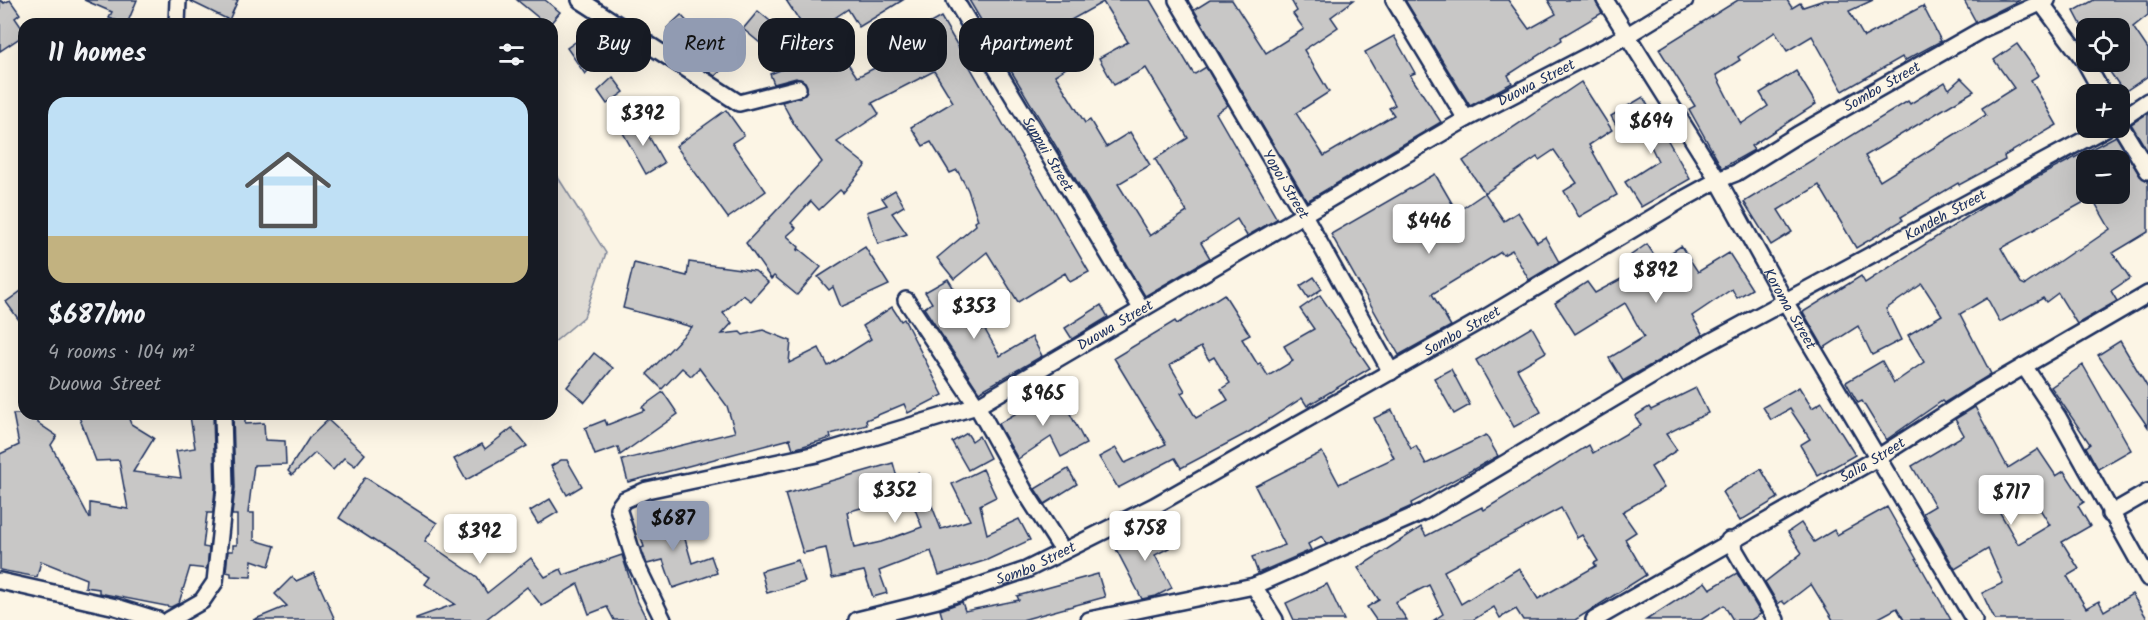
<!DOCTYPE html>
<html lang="en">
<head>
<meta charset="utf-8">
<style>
  :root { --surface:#171b24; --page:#20242c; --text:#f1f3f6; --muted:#9ea1a6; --accent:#919bb2 }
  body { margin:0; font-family:Kalam,sans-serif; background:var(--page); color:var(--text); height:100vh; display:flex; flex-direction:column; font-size:22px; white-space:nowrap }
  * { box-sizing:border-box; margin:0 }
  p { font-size:20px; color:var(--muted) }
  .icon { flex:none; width:33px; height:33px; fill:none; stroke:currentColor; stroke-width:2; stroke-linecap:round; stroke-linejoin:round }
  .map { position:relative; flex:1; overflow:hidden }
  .side { position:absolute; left:18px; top:18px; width:540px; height:402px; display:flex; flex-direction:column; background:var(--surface); border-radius:18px; box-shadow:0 6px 24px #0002 }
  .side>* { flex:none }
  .guide { position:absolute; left:576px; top:18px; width:570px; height:54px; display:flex; gap:12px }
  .fabs { position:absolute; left:2076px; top:18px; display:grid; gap:12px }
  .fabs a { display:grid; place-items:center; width:54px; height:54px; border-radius:12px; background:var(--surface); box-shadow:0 6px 24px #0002; font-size:30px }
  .price { position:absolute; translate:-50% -51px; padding:0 14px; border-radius:6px; background:#fff; color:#222; font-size:20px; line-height:39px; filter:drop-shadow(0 2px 3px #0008) }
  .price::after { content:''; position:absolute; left:50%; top:36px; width:18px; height:14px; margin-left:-9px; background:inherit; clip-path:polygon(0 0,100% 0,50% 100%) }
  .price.on { background:var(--accent); color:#111 }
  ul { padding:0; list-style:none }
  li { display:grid; align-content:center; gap:12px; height:318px; padding:0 30px }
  li span { display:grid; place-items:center; height:186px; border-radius:18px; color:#555 }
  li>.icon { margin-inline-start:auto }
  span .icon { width:108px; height:108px; fill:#fffc; stroke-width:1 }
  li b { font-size:26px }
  h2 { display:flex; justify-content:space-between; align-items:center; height:72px; padding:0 30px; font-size:26px }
  .pill { padding:0 21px; border-radius:18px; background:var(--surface); box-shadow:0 6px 24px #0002; font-size:21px; line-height:54px }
  .pill.on { background:var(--accent); color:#111 }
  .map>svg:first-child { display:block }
  .green { fill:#dfdbd4; stroke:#7d8599; stroke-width:1.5 }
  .building { fill:#c8c7c6; stroke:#1b2f5e; stroke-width:1.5; fill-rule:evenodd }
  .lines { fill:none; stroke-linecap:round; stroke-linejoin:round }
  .street-casing { stroke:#1b2f5e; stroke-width:20 }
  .street { stroke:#fcf5e5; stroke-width:15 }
  .labels { text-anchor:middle; stroke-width:5; stroke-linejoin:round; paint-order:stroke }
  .street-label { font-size:15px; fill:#1b2f5e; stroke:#fcf5e5 }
</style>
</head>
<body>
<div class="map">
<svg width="2148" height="620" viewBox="0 0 2148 620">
  <rect width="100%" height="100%" fill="#fcf5e5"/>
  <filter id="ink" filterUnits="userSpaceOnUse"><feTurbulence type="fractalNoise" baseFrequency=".0167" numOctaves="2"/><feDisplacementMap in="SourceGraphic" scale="12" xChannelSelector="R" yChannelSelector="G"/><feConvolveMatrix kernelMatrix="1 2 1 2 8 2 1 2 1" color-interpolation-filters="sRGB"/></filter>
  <g filter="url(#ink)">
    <!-- green -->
    <path class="green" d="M552 168 606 253 584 317 552 344Z"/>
    <!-- building -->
    <g class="building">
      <path d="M0 0 4 3 10 0 20 14 15 18 24 31V35L0 51Z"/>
      <path d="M84 0H137L127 24 109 18 112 12Z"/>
      <path d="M188 0H238L229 20Z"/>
      <path d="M517 0H545L560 12 550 24H546Z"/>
      <path d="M786 0H903L859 27 848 9 823 26 857 77 916 47 909 35 941 17 1089 272 1070 282 1065 273 1018 302 987 252 954 279 937 258 976 225 975 222 978 220 968 190 957 170 950 173 931 142 923 146 911 127 953 102 934 71 872 103 879 114 837 142 866 165 843 193 840 190 819 210 811 201 791 223 796 228 787 236 799 247 797 251 799 249 821 267 797 295 774 276 771 279 746 243 822 162 794 124 782 102 804 95 807 90 805 82 796 78 774 84 770 74 814 57 831 69Z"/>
      <path d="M969 0H1150L1193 73 1195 74 1206 67 1228 105 1216 113 1277 219 1247 236 1237 219 1201 243 1210 258 1145 296ZM1103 2 1128 42 1099 58 1114 85 1146 68 1188 138 1155 159 1187 212 1150 236 1118 184 1150 165 1130 132 1106 147 1090 120 1085 123 1055 75 1083 57 1062 25Z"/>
      <path d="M1210 0H1232L1266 53 1304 29 1293 14 1297 11 1291 0H1354L1331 17 1338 27 1304 50 1329 92 1296 113 1324 156 1394 115 1389 108 1395 105 1365 52 1394 36 1415 73 1410 75 1441 122 1307 201 1194 10Z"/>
      <path d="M1405 0H1508L1529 29 1556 14 1548 0H1595L1602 13 1561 37 1562 40 1508 75 1512 83 1470 106Z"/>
      <path d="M1738 0H1787L1792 8 1800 3 1803 7 1824 0H1873L1849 11 1864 37 1923 6 1941 41 1904 61 1902 57 1843 91 1812 36 1787 51 1775 32 1738 57 1740 60 1716 75 1741 124 1768 106 1760 93 1796 71 1816 104 1751 146 1754 150 1722 168 1689 109 1695 106 1659 49Z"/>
      <path d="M1964 0H2020L1976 22Z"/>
      <path d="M2094 0H2148V15L2133 27 2148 49V76L2124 92 2103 62H2120V28H2083L2074 11Z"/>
      <path d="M758 11 775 25 760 43 743 29Z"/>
      <path d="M681 15 727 65 715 76 706 70 667 28Z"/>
      <path d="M584 36 600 58 585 74 567 48Z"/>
      <path d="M2017 44 2039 75 2031 80 2057 125 2004 156 2005 160 1959 185 1958 183 1901 217 1903 220 1856 248 1819 185 1778 210 1792 232 1771 245 1744 202 1908 101 1910 104 1945 82 1949 89 1961 78 1974 91 1865 156 1880 181 1986 115 1982 108 2014 88 1994 60Z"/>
      <path d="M613 77 624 92 607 104 598 91Z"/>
      <path d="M1581 82 1612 130 1589 145 1617 195 1579 217 1564 191 1577 183 1554 150 1539 160 1537 157 1485 193 1463 161Z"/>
      <path d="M1643 97 1690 179 1641 207 1625 182 1658 161 1641 126 1623 137 1611 116Z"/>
      <path d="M726 110 744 135 732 143 766 191 728 218 676 146Z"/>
      <path d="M2148 113V152L2131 124Z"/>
      <path d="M640 121 664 163 646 174 622 131Z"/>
      <path d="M2116 136 2140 176 2148 181V232L2113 253 2130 278 2111 291 2117 301 2077 324 2058 293 2046 302 2043 298 2000 322 1987 298 1960 314 1991 374 1944 403 1942 401 1886 440 1862 401 1858 403 1846 382 1882 361 1894 383 1924 362 1908 335 1942 315 1922 284 1886 309 1901 340 1872 355 1858 326 1824 348 1803 312 1861 276 1865 283 1992 201ZM2086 160H2120V194H2090L2110 229 2078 251 2077 249 2025 285 2021 283 2001 248 2086 201Z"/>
      <path d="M1435 174 1457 212 1485 193 1504 221 1518 212 1537 242 1545 237 1559 262 1529 280 1512 250 1503 255 1501 252 1432 294 1451 326 1399 355 1331 234Z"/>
      <path d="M895 190 904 206 892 213 907 234 878 244 867 212 887 205 882 198Z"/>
      <path d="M1647 244 1658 261 1681 246 1698 272 1729 253 1752 289 1737 298 1732 289 1692 316 1703 335 1623 381 1609 358 1644 337 1625 303 1575 334 1555 303 1587 282 1595 293 1636 271 1627 258Z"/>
      <path d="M865 247 889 285 841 307 833 287 829 290 818 277Z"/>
      <path d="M689 262 755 271 768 282 751 301 743 295 723 313 732 323 722 334 740 332 743 335 763 330 791 341 789 363 819 348 828 366 871 339 863 326 892 307 901 321 904 319 943 395 908 413 904 404 866 420 867 425 830 434 831 438 793 449 790 439 628 482 622 460 735 432 727 406 699 368 691 376 682 368 662 389 647 374 692 327 623 308 634 263 687 276Z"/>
      <path d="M1314 277 1322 289 1308 298 1300 286Z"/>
      <path d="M948 279 980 331 984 328 1000 356 1032 337 1042 356 979 392 924 308 932 303 925 292Z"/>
      <path d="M24 289V327L6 302Z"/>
      <path d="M1224 294 1250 335 1242 339 1258 365 1260 363 1268 376 1293 361 1284 346 1314 329 1300 309 1320 295 1370 368 1307 406 1302 398 1249 432 1181 468 1175 458 1118 488 1099 457 1116 448 1125 463 1166 444 1114 358 1175 321 1177 324ZM1201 347 1209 360 1214 357 1230 383 1221 389 1228 400 1196 418 1181 393 1185 391 1170 365Z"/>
      <path d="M1101 305 1108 317 1072 339 1065 328Z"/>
      <path d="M1532 327 1546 352 1517 369 1541 412 1514 427 1476 360Z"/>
      <path d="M2120 341 2148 388V427L2098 355Z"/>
      <path d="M594 353 613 368 585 402 567 387Z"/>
      <path d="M2083 365 2131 450 2098 469 2086 447 2090 444 2051 387Z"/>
      <path d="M1451 369 1470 405 1454 414 1434 378Z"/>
      <path d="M1799 387 1812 408 1822 402 1855 455 1818 476 1800 445 1810 439 1790 409 1771 420 1763 407Z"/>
      <path d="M1696 388 1708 413 1666 434 1677 450 1651 467 1664 488 1622 512 1636 532 1625 539 1646 575 1575 620H1523L1516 609 1500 618 1494 607 1473 620H1434L1443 614 1429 585 1395 602 1407 620H1376L1367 607 1379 600 1358 568 1421 527 1426 536 1482 507 1484 510 1589 445 1593 453 1641 425 1635 416 1649 407 1651 410ZM1561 508 1577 538 1582 535 1598 561 1594 563 1596 566 1538 599 1519 568 1461 604 1444 571Z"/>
      <path d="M1057 389 1086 444 1061 457 1051 437 1018 459 998 424Z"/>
      <path d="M663 392 678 414 620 455 618 447 595 455 585 428 605 420 607 425 645 410 642 407Z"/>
      <path d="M1975 407 2008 468 2038 449 2056 476 2064 471 2084 502 2078 506 2090 526 2062 542 2079 569 2067 576 2086 608 2099 601 2104 611 2132 594 2148 620H1995L1982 593 2003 583 1988 549 1955 569 1923 513 1935 506 1912 466 1964 435 1955 419ZM2021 479 2050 525 2018 544 1991 497Z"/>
      <path d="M1392 410 1411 449 1416 446 1426 464 1486 435 1498 456 1411 503 1412 506 1327 544 1322 536 1308 544 1311 550 1258 573 1252 557 1285 545 1255 486 1322 452 1339 484 1394 458 1374 418Z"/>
      <path d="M13 414H36L38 423 57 436 51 445 90 519V503L128 509 119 460 96 461 78 414H127L131 424 154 438 133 472 181 478 176 451 195 448 190 416 213 414 215 488 213 513H207L203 547 209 548 207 569 190 567 179 603 171 607 99 593V589L85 587 86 579 41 561 37 577 0 570V454L19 445Z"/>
      <path d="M233 414H245V424L264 423 265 440 285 441 286 464 254 465 248 513H254V540L275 546 269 566 252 560 251 577 231 576V573L226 572 228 551H233V545H237V515H232L235 488Z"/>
      <path d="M328 420 365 454 355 466 344 458 333 470 315 453 292 475 288 471 309 438Z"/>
      <path d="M512 428 527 446 466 480 454 459 482 444 485 449Z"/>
      <path d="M967 433 972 441 979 436 990 458 968 470 952 442Z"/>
      <path d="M561 460H567L582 486 567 495 551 466Z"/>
      <path d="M893 463 898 481 919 473 941 529 970 520 952 484 983 469 996 497 980 505 987 534 1019 519 1030 540 987 560 939 575 931 551 879 571 887 593 873 597 864 571 832 578 826 548 803 553 785 494ZM909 494 922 527 881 542 854 548 847 512Z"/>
      <path d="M1068 469 1077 484 1045 504 1035 489Z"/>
      <path d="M1761 469 1778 498 1740 521 1722 492Z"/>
      <path d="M365 477 437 523 425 541 476 576 487 593 531 558 545 577 561 569 564 575 622 555 636 598 647 620H614L607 607 589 614 578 584 542 606 527 587 485 620H416V618L455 604 425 584 430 577 339 518Z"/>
      <path d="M550 499 558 512 538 524 530 511Z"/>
      <path d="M1887 507 1951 620H1904L1897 608 1875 620H1833L1811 584 1785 604 1782 601 1778 604 1765 582 1802 553 1788 532 1801 523 1814 542 1834 530 1837 535Z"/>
      <path d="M678 515 692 563 711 556 717 573 673 588 663 560 647 564 641 548 644 547 638 526Z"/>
      <path d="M1158 525 1169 548 1155 555 1172 588 1156 596 1142 599 1114 545Z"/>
      <path d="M798 560 805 582 767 593 761 571Z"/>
      <path d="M314 573 335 620H253L287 606 275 594 292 577 296 581Z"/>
      <path d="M1737 573 1761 614 1751 620H1733L1724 605 1701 620H1646L1705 582 1710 589Z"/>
      <path d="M1098 574 1105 597 1022 620H943L940 610 962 602 965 611 1019 600 1017 596Z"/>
      <path d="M1327 584 1344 620H1294L1286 603Z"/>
    </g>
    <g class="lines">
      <defs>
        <g id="street">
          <path d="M580 0 739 103 798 88"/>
          <path id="s1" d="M955 0 1141 308"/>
          <path id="s2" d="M1177 0 1304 215 1391 372"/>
          <path d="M1394 0 1466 119"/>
          <path id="s3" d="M1605 0 1718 180 1786 303 1974 620"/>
          <path d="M2039 0 2084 60 2103 94"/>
          <path d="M177 24 178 0"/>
          <path d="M2120 120 2148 101"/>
          <path d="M2120 125 2148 171"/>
          <path d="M906 300 977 406 1024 490 1063 551"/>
          <path d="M2024 366 2058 417 2148 578"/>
          <path d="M2110 514 2148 492"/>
          <path d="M1729 540 1776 620"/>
          <path d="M0 581 116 607 158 620"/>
          <path d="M1254 586 1275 620"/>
          <path d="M169 620 202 601 215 582 225 488 223 414"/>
          <path id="s4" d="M663 620 635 562 618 508 624 500 647 490 817 454 977 406 1466 119 1626 36 1685 0"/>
          <path id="s5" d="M857 620 938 600 1026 570 1154 506 1485 318 1678 202 1718 180 1736 173 1797 135 1983 29 2047 0"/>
          <path id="s6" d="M1089 620 1254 586 1423 512 1697 349 2106 128"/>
          <path id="s7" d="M1594 620 1877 458 1978 393 2148 294"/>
        </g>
      </defs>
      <!-- street casing -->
      <use href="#street" class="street-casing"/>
      <!-- street -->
      <use href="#street" class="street"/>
    </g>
  </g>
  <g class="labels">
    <!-- street labels -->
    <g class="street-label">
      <text dy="5" stroke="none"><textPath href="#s4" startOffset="1143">Duowa Street</textPath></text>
      <text dy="5" stroke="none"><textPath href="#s5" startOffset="1160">Sombo Street</textPath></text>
      <text dy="5" stroke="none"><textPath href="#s1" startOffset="180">Suppui Street</textPath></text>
      <text dy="5" stroke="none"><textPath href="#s2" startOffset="214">Yopoi Street</textPath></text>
      <text dy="5" stroke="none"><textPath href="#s6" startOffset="954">Kandeh Street</textPath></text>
      <text dy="5" stroke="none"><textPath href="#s3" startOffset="360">Koroma Street</textPath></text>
      <text dy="5" stroke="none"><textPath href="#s4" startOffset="657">Duowa Street</textPath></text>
      <text dy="5" stroke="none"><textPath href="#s5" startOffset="674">Sombo Street</textPath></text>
      <text dy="5" stroke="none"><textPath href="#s7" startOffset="321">Salia Street</textPath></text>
      <text dy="5" stroke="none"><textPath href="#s5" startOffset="188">Sombo Street</textPath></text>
    </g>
  </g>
</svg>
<div class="fabs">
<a><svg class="icon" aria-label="locate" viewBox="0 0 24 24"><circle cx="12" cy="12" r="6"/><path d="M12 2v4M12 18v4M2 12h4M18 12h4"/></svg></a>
<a>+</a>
<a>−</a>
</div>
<b class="price" style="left:643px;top:147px">$392</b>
<b class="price" style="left:1651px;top:155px">$694</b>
<b class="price" style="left:1429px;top:255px">$446</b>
<b class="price" style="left:1656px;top:304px">$892</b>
<b class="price" style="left:974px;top:340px">$353</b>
<b class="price" style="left:1043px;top:427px">$965</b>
<b class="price" style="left:895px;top:524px">$352</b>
<b class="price" style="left:2011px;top:526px">$717</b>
<b class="price on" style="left:673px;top:552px">$687</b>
<b class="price" style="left:1145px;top:562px">$758</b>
<b class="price" style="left:480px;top:565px">$392</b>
<div class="guide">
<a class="pill">Buy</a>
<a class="pill on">Rent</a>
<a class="pill">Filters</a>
<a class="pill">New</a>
<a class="pill">Apartment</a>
</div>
<section class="side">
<h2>11 homes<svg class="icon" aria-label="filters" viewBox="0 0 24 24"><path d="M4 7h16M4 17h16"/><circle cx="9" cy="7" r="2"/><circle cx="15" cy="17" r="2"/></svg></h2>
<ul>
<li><span style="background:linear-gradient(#bfe0f5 75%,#c2b280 0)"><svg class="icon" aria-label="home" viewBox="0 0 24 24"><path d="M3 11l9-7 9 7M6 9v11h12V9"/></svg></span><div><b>$687/mo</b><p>4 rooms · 104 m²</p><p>Duowa Street</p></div></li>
</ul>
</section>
</div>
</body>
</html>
